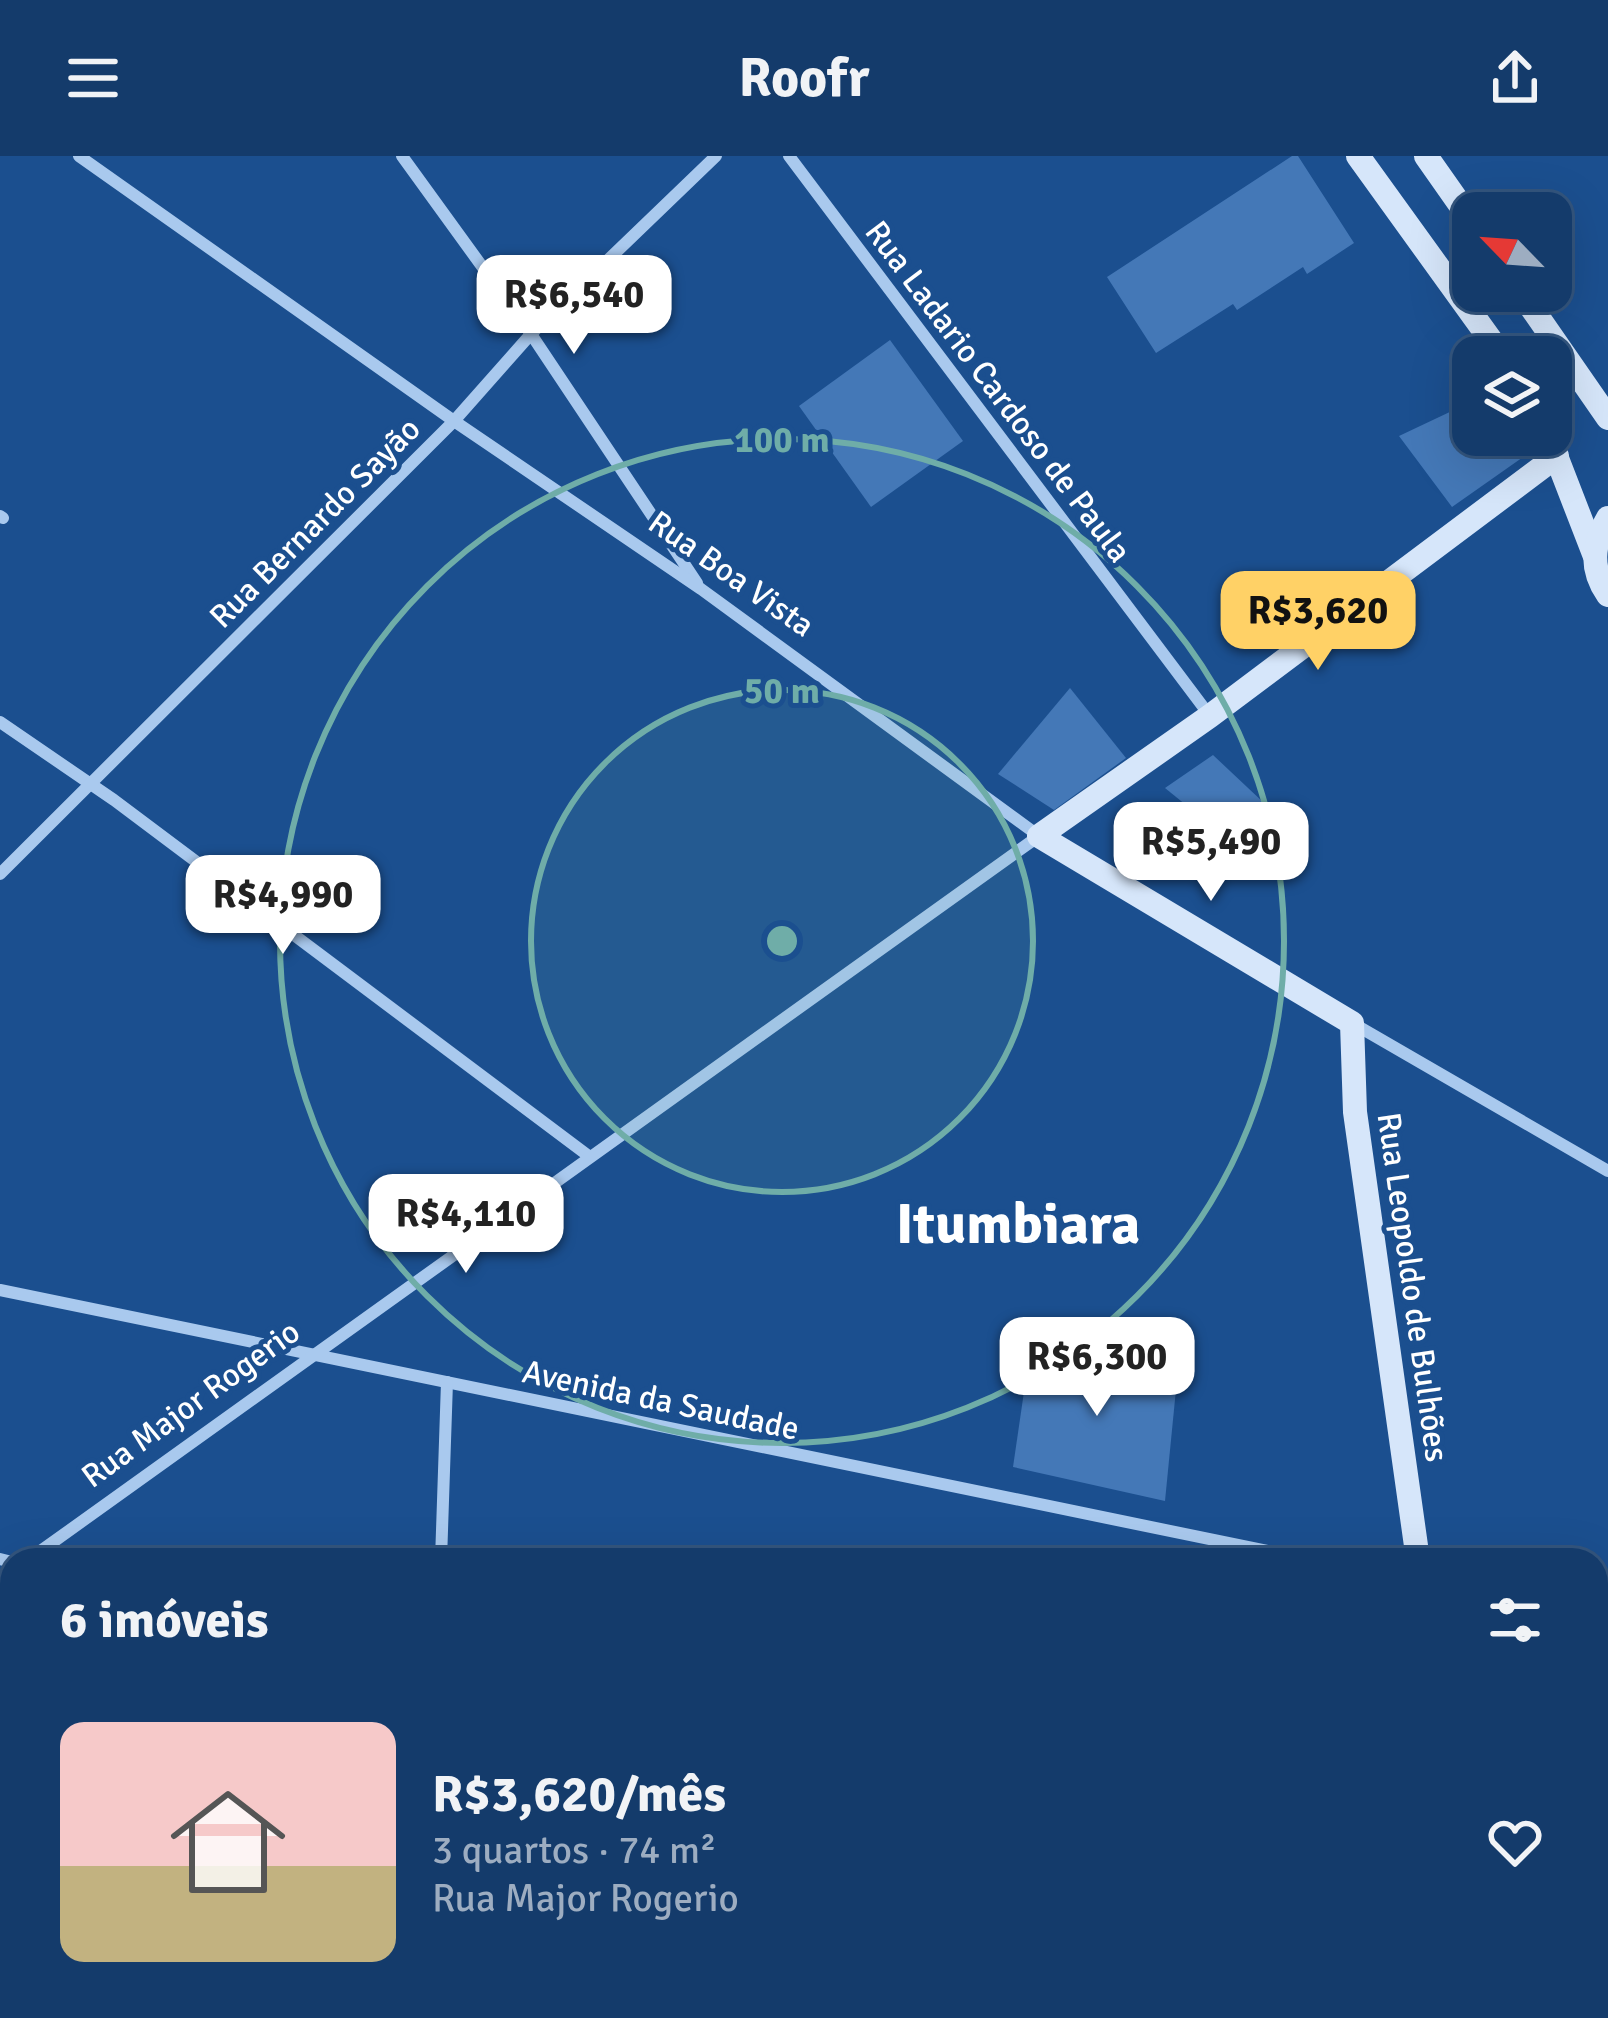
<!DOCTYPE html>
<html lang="pt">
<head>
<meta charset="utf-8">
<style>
  :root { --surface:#143b6b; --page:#1d4271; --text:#f1f3f6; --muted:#9dadc1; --line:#33557e; --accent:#ffd166 }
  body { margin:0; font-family:Signika,sans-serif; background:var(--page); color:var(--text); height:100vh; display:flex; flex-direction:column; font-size:45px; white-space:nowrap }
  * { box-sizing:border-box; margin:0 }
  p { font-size:39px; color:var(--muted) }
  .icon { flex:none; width:66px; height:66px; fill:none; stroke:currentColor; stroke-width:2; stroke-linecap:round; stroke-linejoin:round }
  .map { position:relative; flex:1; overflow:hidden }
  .sheet { position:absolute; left:0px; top:1392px; width:1608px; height:471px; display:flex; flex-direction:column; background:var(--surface); border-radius:36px 36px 0 0; box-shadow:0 12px 48px #0002,0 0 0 3px var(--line) }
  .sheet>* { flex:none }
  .needle { width:78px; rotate:295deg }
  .controls { position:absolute; left:1452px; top:36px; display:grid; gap:24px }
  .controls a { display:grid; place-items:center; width:120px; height:120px; border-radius:24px; background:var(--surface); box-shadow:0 12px 48px #0002,0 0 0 3px var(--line); font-size:60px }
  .price { position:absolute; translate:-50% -102px; padding:0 27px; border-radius:24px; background:#fff; color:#222; font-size:39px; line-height:78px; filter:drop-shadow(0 3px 6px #0008) }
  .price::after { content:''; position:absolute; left:50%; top:72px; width:36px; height:27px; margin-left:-18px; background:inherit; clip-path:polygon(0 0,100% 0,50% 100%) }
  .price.active { background:var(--accent); color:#111 }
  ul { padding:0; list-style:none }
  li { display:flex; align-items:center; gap:36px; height:300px; padding:0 60px }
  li+li { border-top:3px solid var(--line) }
  li span { display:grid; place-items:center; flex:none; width:336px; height:240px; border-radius:24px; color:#555 }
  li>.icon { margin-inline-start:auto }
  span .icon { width:144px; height:144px; fill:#fffc; stroke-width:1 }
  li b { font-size:51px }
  h2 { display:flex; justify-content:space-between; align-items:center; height:144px; padding:0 60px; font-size:51px }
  header { display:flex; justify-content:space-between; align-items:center; height:156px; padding:0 60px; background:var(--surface); font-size:54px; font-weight:800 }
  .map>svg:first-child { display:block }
  .building { fill:#4478b7 }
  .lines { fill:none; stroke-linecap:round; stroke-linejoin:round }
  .minor { stroke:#a9c9ee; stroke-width:12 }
  .secondary { stroke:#d6e6fa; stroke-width:24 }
  .ring { fill:none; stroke:#6fada8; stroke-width:6 }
  .labels { text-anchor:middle; stroke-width:10; stroke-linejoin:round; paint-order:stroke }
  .street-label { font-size:33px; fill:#fff; stroke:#1b4f8f }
  .town-label { font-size:57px; font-weight:bold; fill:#fff; stroke:#1b4f8f }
  .centre { fill:#6fada8; stroke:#1b4f8f; stroke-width:6 }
  .ring-label { font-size:36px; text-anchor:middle; font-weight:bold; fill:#6fada8; stroke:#1b4f8f; stroke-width:10; stroke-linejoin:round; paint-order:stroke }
</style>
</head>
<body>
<header><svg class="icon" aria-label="menu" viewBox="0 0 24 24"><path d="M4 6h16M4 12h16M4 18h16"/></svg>Roofr<svg class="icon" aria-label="share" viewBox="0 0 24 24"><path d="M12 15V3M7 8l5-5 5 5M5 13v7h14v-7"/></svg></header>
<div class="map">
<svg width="1608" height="1862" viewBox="0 0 1608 1862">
  <rect width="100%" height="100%" fill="#1b4f8f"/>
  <!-- building -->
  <g class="building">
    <path d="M1292 0H1298L1354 87 1307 118 1303 111 1237 154 1233 148 1156 197 1107 121Z"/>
    <path d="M890 184 963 285 871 351 799 250Z"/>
    <path d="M1473 245V279H1522L1533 294 1452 351 1399 280Z"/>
    <path d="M1070 532 1126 602 1054 654 998 618Z"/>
    <path d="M1213 599 1281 663 1245 697 1165 632Z"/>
    <path d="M1032 1181 1178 1213 1165 1345 1013 1311Z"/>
  </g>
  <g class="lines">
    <!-- minor -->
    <g class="minor">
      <path d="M402 0 531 178 697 427"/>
      <path d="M789 0 1210 560"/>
      <path d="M0 360 3 362"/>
      <path d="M0 566 114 644 590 1001"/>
      <path d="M0 718 454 265 531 178 716 0"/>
      <path d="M1354 868 1608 1015"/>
      <path d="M0 1134 1311 1404"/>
      <path d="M0 1403 12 1406"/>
      <path d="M28 1404 1039 680 701 433 454 265 79 0"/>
      <path d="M441 1404 447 1226"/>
      <path d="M1596 1467 1608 1470"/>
      <path d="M0 1525 12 1461"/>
      <path d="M0 1730 12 1733"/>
      <path d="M1596 1774 1608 1773"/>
      <path d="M427 1851 453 1862"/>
      <path d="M527 1851 609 1862"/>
      <path d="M684 1862 776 1851"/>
    </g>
    <!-- secondary -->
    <g class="secondary">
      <path d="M1358 0 1503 201"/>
      <path d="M1426 0 1473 67"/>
      <path d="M1520 135 1608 262"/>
      <path d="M1548 279 1594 398"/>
      <path d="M1608 362C1592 388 1590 413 1608 439"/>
      <path d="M1418 1404 1355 956 1352 867 1039 680 1210 560 1557 300"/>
      <path d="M1473 1851 1475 1862"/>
    </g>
  </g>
  <!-- distance rings -->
  <circle cx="782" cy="785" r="251" fill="#6fada8" fill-opacity=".12"/>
  <g class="ring">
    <circle cx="782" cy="785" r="251"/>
    <circle cx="782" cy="785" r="502"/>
  </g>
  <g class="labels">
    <!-- street labels -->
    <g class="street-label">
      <text transform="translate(999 235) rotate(53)" y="12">Rua Ladario Cardoso de Paula</text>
      <text transform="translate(314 366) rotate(-45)" y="12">Rua Bernardo Sayão</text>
      <text transform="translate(732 417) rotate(35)" y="12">Rua Boa Vista</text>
      <text transform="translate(1414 1131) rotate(82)" y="12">Rua Leopoldo de Bulhões</text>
      <text transform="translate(661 1243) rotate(12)" y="12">Avenida da Saudade</text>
      <text transform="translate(190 1247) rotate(-36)" y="12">Rua Major Rogerio</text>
    </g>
    <!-- town labels -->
    <g class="town-label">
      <text x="1018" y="1087">Itumbiara</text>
    </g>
  </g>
  <circle cx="782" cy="785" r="18" class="centre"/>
  <g class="ring-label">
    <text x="782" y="296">100 m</text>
    <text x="782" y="547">50 m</text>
  </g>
</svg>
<div class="controls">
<a><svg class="needle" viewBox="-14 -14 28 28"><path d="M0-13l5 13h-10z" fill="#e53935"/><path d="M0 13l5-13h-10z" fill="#9dadc1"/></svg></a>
<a><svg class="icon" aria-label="layers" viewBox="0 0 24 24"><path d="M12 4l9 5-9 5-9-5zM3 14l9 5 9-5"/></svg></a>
</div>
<b class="price" style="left:574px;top:201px">R$6,540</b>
<b class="price active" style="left:1318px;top:517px">R$3,620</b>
<b class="price" style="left:1211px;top:748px">R$5,490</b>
<b class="price" style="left:283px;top:801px">R$4,990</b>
<b class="price" style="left:466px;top:1120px">R$4,110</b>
<b class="price" style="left:1097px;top:1263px">R$6,300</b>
<section class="sheet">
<h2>6 imóveis<svg class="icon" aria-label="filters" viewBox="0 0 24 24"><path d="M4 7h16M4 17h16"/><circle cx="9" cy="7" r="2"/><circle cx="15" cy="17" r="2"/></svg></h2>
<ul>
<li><span style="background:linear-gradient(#f6c9c9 60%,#c2b280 0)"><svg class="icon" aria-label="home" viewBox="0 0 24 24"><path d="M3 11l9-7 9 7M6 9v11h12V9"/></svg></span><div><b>R$3,620/mês</b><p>3 quartos · 74 m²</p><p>Rua Major Rogerio</p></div><svg class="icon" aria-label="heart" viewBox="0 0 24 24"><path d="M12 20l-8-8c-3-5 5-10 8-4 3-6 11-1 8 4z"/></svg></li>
</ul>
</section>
</div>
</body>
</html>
